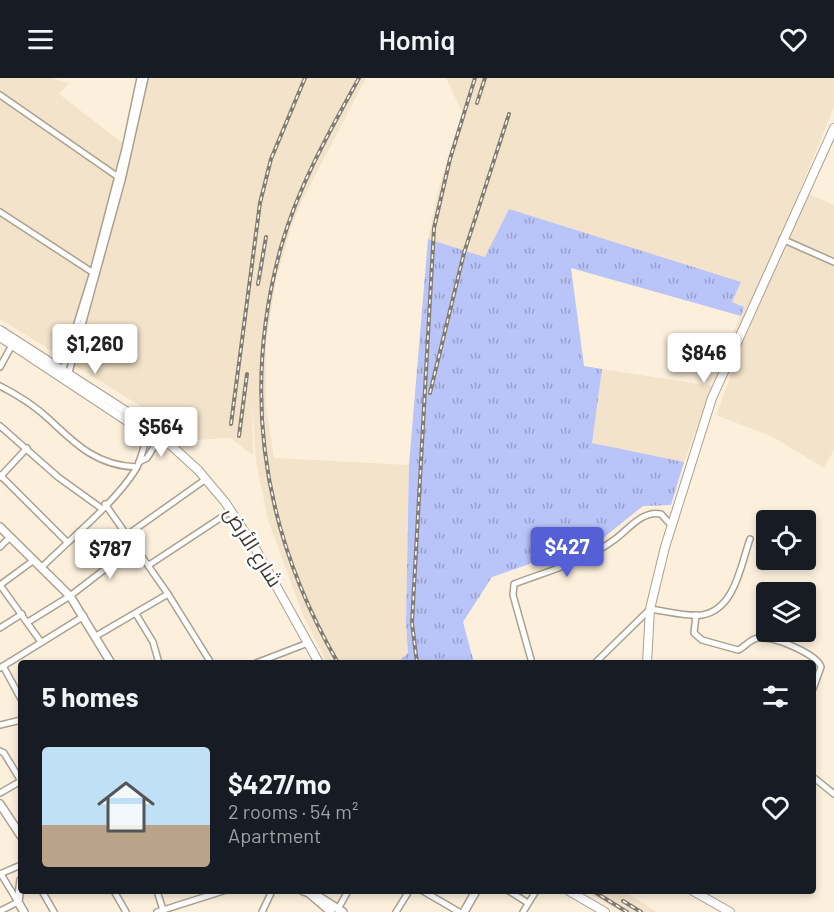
<!DOCTYPE html>
<html lang="en">
<head>
<meta charset="utf-8">
<style>
  :root { --surface:#171b24; --page:#20242c; --text:#f1f3f6; --muted:#9ea1a6; --accent:#555fd6 }
  body { margin:0; font-family:Barlow,Cairo,sans-serif; background:var(--page); color:var(--text); height:100vh; display:flex; flex-direction:column; font-size:22px; white-space:nowrap }
  * { box-sizing:border-box; margin:0 }
  p { font-size:20px; color:var(--muted) }
  .icon { flex:none; width:33px; height:33px; fill:none; stroke:currentColor; stroke-width:2; stroke-linecap:round; stroke-linejoin:round }
  .map { position:relative; flex:1; overflow:hidden }
  .sheet { position:absolute; left:18px; top:582px; width:798px; height:234px; display:flex; flex-direction:column; background:var(--surface); border-radius:6px; box-shadow:0 3px 9px #0003 }
  .sheet>* { flex:none }
  .buttons { position:absolute; left:756px; top:432px; display:grid; gap:12px }
  .buttons a { display:grid; place-items:center; width:60px; height:60px; border-radius:6px; background:var(--surface); box-shadow:0 3px 9px #0003; font-size:30px }
  .price { position:absolute; translate:-50% -51px; padding:0 14px; border-radius:6px; background:#fff; color:#222; font-size:20px; line-height:39px; filter:drop-shadow(0 2px 3px #0008) }
  .price::after { content:''; position:absolute; left:50%; top:36px; width:18px; height:14px; margin-left:-9px; background:inherit; clip-path:polygon(0 0,100% 0,50% 100%) }
  .price.selected { background:var(--accent); color:#fff }
  ul { padding:0; list-style:none }
  li { display:flex; align-items:center; gap:18px; height:150px; padding:0 24px }
  li span { display:grid; place-items:center; flex:none; width:168px; height:120px; border-radius:6px; color:#555 }
  li>.icon { margin-inline-start:auto }
  span .icon { width:72px; height:72px; fill:#fffc; stroke-width:1 }
  li b { font-size:26px }
  h2 { display:flex; justify-content:space-between; align-items:center; height:72px; padding:0 24px; font-size:26px }
  header { display:flex; justify-content:space-between; align-items:center; height:78px; padding:0 24px; background:var(--surface); font-size:27px; font-weight:600 }
  .map>svg:first-child { display:block }
  .built { fill:#f2e3ca }
  .grass { fill:url(#grass-tufts) }
  .lines { fill:none; stroke-linecap:round; stroke-linejoin:round }
  .minor-casing { stroke:#aaa08e; stroke-width:8 }
  .tertiary-casing { stroke:#aaa08e; stroke-width:10 }
  .secondary-casing { stroke:#aaa08e; stroke-width:10 }
  .minor { stroke:#fff; stroke-width:5 }
  .tertiary { stroke:#fff; stroke-width:7 }
  .secondary { stroke:#fff; stroke-width:8 }
  .rail-casing { stroke:#847c70; stroke-width:4 }
  .rail { stroke:#fff; stroke-width:1.5; stroke-dasharray:4.5; stroke-linecap:butt }
  .labels { text-anchor:middle; stroke-width:5; stroke-linejoin:round; paint-order:stroke }
  .street-label { font-size:20px; fill:#3b372f; stroke:#fff }
</style>
</head>
<body>
<header><svg class="icon" aria-label="menu" viewBox="0 0 24 24"><path d="M4 6h16M4 12h16M4 18h16"/></svg>Homiq<svg class="icon" aria-label="heart" viewBox="0 0 24 24"><path d="M12 20l-8-8c-3-5 5-10 8-4 3-6 11-1 8 4z"/></svg></header>
<div class="map">
<svg width="834" height="834" viewBox="0 0 834 834">
  <defs>
    <pattern id="grass-tufts" width="24" height="20" patternUnits="userSpaceOnUse" patternTransform="scale(1.5)"><rect width="24" height="20" fill="#b9c4f8"/><path d="M3 7l-1-3M5 7V3M7 7l1-3M15 17l-1-3M17 17v-4M19 17l1-3" fill="none" stroke="#98a0c9"/></pattern>
  </defs>
  <rect width="100%" height="100%" fill="#fcf0dd"/>
  <!-- built -->
  <g class="built">
    <path d="M0 0H51L69 5 59 16 133 73 149 0H366L302 123 291 150 276 202 266 264V328L274 380 409 387 406 545 408 575 397 585H327L303 537 268 442 256 383 252 324 253 377 230 360 195 362 0 241Z"/>
    <path d="M446 0H834V29L800 112 834 127V372L824 390 773 359 716 337 735 287 722 281 744 229 732 224 741 204 485 179 428 161 439 109 463 36Z"/>
    <path d="M602 291 712 308 684 384 591 365Z"/>
    <path d="M586 813H624L657 834H621Z"/>
  </g>
  <!-- grass -->
  <path class="grass" d="M509 131 741 204 732 224 744 229 741 238 571 190 584 288 602 291 592 365 684 384 671 427 643 428 603 460 492 499 463 544 474 585H397L408 575 406 545 409 387 428 161 485 179Z"/>
  <g class="lines">
    <defs>
      <g id="minor">
        <path d="M0 17 121 101"/>
        <path d="M0 134 95 196"/>
        <path d="M782 161 834 184"/>
        <path d="M0 289 12 267"/>
        <path d="M62 294 93 194 125 71 140 0"/>
        <path d="M68 298 122 102 145 0"/>
        <path d="M0 308C18 317 35 328 50 342 76 367 98 388 137 389"/>
        <path d="M0 348 58 399 101 430"/>
        <path d="M139 384 147 380 159 361"/>
        <path d="M0 397 67 464"/>
        <path d="M0 399 27 370"/>
        <path d="M105 426 168 516 211 585"/>
        <path d="M127 457 206 401"/>
        <path d="M0 469 10 459"/>
        <path d="M149 487 231 433"/>
        <path d="M42 489C72 459 114 426 136 391 141 383 144 366 148 356"/>
        <path d="M0 507 41 564"/>
        <path d="M0 507 34 482"/>
        <path d="M136 536 153 564 159 585"/>
        <path d="M696 537 694 555 702 562 738 572C745 569 750 561 758 560 772 557 817 576 821 589L813 611"/>
        <path d="M28 544 70 518 135 468"/>
        <path d="M0 550 22 536"/>
        <path d="M96 558 168 516"/>
        <path d="M256 585 308 565"/>
        <path d="M532 585 513 517 514 506C548 493 584 484 614 462 628 452 642 432 661 436L672 448"/>
        <path d="M595 585 650 531C666 533 686 539 702 537 735 532 741 486 750 461"/>
        <path d="M3 588 21 621"/>
        <path d="M0 590 84 538"/>
        <path d="M0 647 21 642"/>
        <path d="M0 673 4 675 21 703"/>
        <path d="M813 699 834 716"/>
        <path d="M0 715 21 703"/>
        <path d="M0 796 21 787"/>
        <path d="M42 813 54 834"/>
        <path d="M114 813 126 834"/>
        <path d="M157 813 163 832"/>
        <path d="M423 813 459 834"/>
        <path d="M509 813 528 825"/>
        <path d="M338 831 348 813"/>
        <path d="M0 833 18 824 1 796"/>
        <path d="M157 834 223 813"/>
        <path d="M262 834 272 813"/>
        <path d="M396 834 409 813"/>
        <path d="M523 834 536 813"/>
      </g>
      <g id="tertiary">
        <path d="M0 449 70 518 111 585"/>
        <path d="M0 726 21 758"/>
        <path d="M21 802 18 824 24 834"/>
        <path d="M303 813 316 817 343 834"/>
        <path d="M310 816 331 834"/>
        <path d="M464 834 476 813"/>
      </g>
      <g id="secondary">
        <path d="M0 252 151 349 198 392 225 424 254 468 319 585"/>
        <path d="M0 259 148 357 168 366"/>
        <path d="M647 585 650 531 665 469 712 320 834 50"/>
        <path d="M569 813 605 834"/>
        <path d="M693 813 730 834"/>
      </g>
    </defs>
    <!-- minor casing -->
    <use href="#minor" class="minor-casing"/>
    <!-- tertiary casing -->
    <use href="#tertiary" class="tertiary-casing"/>
    <!-- secondary casing -->
    <use href="#secondary" class="secondary-casing"/>
    <!-- minor -->
    <use href="#minor" class="minor"/>
    <!-- tertiary -->
    <use href="#tertiary" class="tertiary"/>
    <!-- secondary -->
    <use href="#secondary" class="secondary"/>
    <defs>
      <g id="rail">
        <path d="M477 25 485 0"/>
        <path d="M258 206 266 159"/>
        <path d="M430 315 464 175 509 36"/>
        <path d="M231 346 260 125 271 81 305 0"/>
        <path d="M239 358 247 296"/>
        <path d="M338 585C263 455 241 315 281 169 298 109 329 54 359 0"/>
        <path d="M417 585 412 545 434 150 450 81 475 0"/>
        <path d="M593 813 627 834"/>
        <path d="M623 823 641 834"/>
      </g>
    </defs>
    <!-- rail casing -->
    <use href="#rail" class="rail-casing"/>
    <!-- rail -->
    <use href="#rail" class="rail"/>
  </g>
  <g class="labels">
    <!-- street labels -->
    <g class="street-label">
      <text transform="translate(253 469) rotate(58)" y="7">شارع الأرض</text>
    </g>
  </g>
</svg>
<div class="buttons">
<a><svg class="icon" aria-label="locate" viewBox="0 0 24 24"><circle cx="12" cy="12" r="6"/><path d="M12 2v4M12 18v4M2 12h4M18 12h4"/></svg></a>
<a><svg class="icon" aria-label="layers" viewBox="0 0 24 24"><path d="M12 4l9 5-9 5-9-5zM3 14l9 5 9-5"/></svg></a>
</div>
<b class="price" style="left:95px;top:297px">$1,260</b>
<b class="price" style="left:704px;top:306px">$846</b>
<b class="price" style="left:161px;top:380px">$564</b>
<b class="price selected" style="left:567px;top:500px">$427</b>
<b class="price" style="left:110px;top:502px">$787</b>
<section class="sheet">
<h2>5 homes<svg class="icon" aria-label="filters" viewBox="0 0 24 24"><path d="M4 7h16M4 17h16"/><circle cx="9" cy="7" r="2"/><circle cx="15" cy="17" r="2"/></svg></h2>
<ul>
<li><span style="background:linear-gradient(#bfe0f5 65%,#b9a48a 0)"><svg class="icon" aria-label="home" viewBox="0 0 24 24"><path d="M3 11l9-7 9 7M6 9v11h12V9"/></svg></span><div><b>$427/mo</b><p>2 rooms · 54 m²</p><p>Apartment</p></div><svg class="icon" aria-label="heart" viewBox="0 0 24 24"><path d="M12 20l-8-8c-3-5 5-10 8-4 3-6 11-1 8 4z"/></svg></li>
</ul>
</section>
</div>
</body>
</html>
